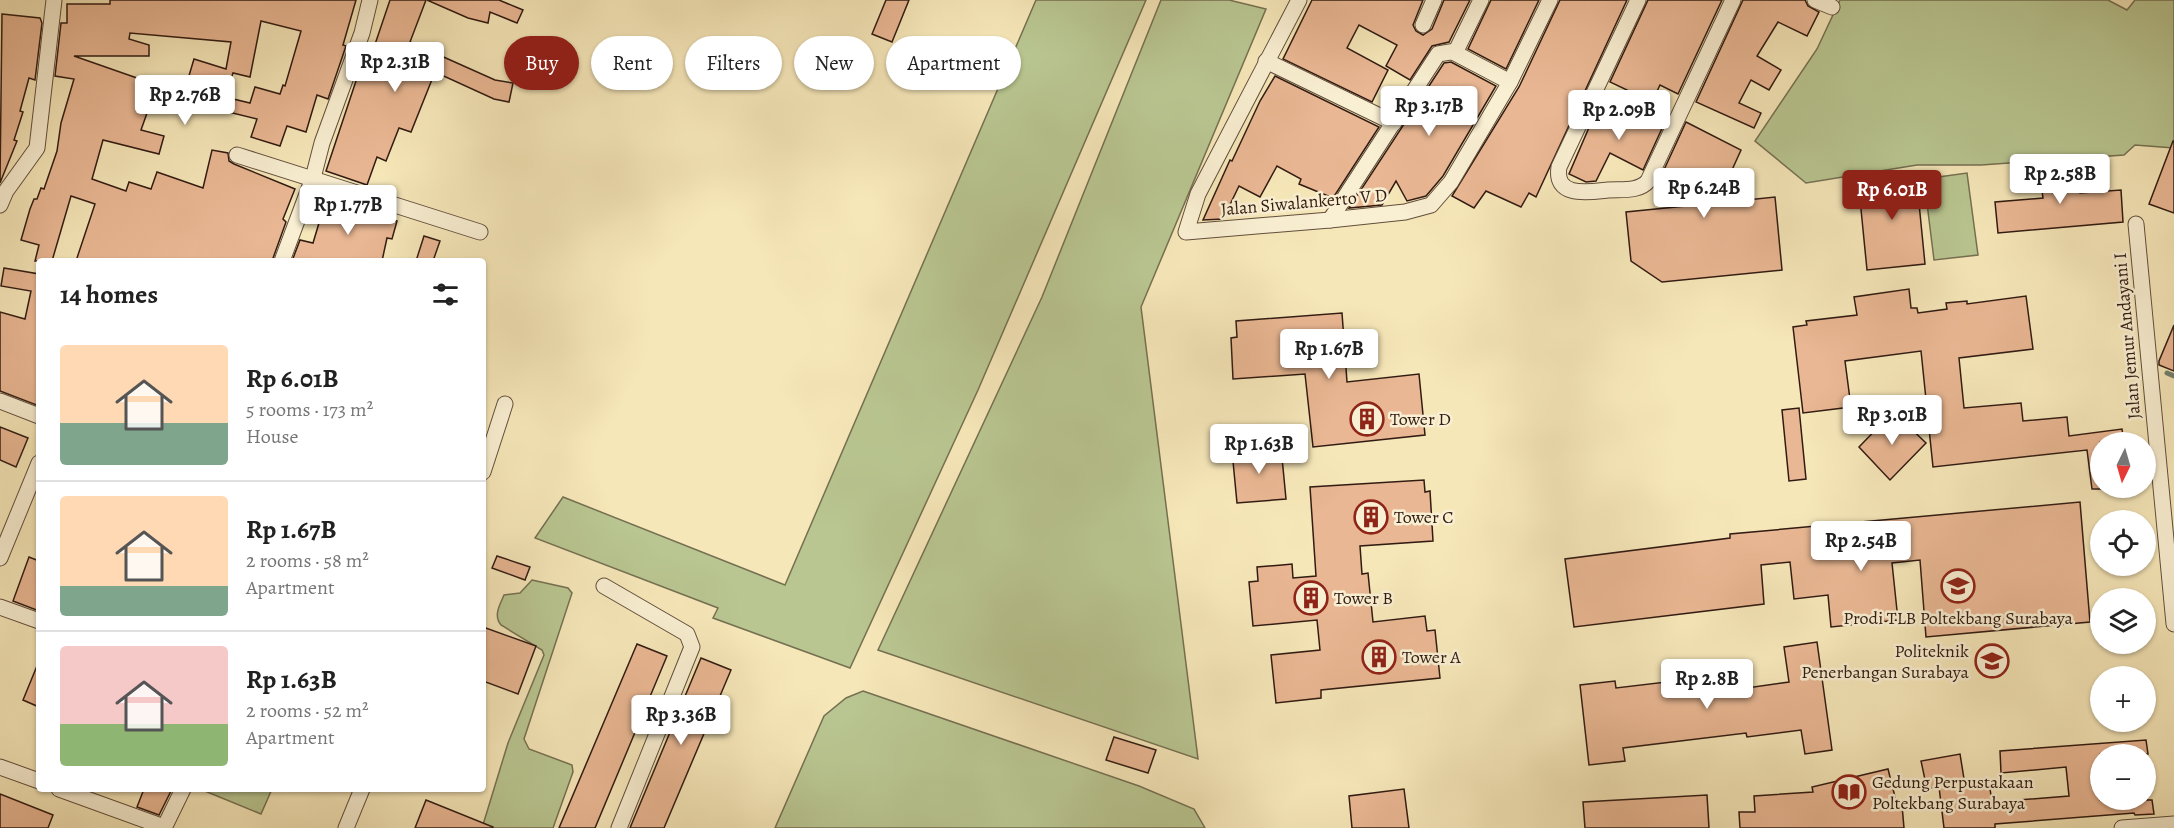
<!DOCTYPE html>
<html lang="en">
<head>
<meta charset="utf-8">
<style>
  :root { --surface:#fff; --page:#f2f2f2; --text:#222; --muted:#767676; --line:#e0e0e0; --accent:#8f2418 }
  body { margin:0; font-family:Alegreya,serif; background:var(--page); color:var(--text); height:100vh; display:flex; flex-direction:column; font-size:22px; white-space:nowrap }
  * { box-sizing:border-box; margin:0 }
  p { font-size:20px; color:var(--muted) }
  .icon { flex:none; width:33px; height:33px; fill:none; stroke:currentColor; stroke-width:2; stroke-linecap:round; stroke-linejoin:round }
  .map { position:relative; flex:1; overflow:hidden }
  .panel { position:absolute; left:36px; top:258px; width:450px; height:534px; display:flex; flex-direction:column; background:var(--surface); border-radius:6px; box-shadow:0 2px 4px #0004 }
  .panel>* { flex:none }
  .hud { position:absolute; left:504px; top:36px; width:570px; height:54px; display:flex; gap:12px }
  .needle { width:39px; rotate:185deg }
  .controls { position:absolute; left:2090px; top:432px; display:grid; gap:12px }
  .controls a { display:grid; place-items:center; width:66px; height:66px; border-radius:50%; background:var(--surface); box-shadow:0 2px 4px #0004; font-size:30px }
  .price { position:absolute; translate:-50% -51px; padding:0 14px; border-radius:6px; background:#fff; color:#222; font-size:20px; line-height:39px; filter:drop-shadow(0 2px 3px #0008) }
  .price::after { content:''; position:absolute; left:50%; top:36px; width:18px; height:14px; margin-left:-9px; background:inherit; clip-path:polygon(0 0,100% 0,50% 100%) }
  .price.current { background:var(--accent); color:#fff }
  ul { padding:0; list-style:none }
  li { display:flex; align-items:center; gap:18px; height:150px; padding:0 24px }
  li+li { border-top:2px solid var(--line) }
  li span { display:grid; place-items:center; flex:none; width:168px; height:120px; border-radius:6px; color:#555 }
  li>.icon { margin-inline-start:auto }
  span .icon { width:72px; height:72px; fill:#fffc; stroke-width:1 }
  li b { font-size:26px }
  h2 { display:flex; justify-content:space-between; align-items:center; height:72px; padding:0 24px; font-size:26px }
  .chip { padding:0 21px; border-radius:27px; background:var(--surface); box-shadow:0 2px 4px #0004; font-size:21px; line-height:54px }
  .chip.current { background:var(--accent); color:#fff }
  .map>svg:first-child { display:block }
  .green { fill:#b9c691; stroke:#757052; stroke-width:1.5 }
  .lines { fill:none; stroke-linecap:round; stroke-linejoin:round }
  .stream { stroke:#727e6e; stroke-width:5 }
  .building { fill:#e9b793; stroke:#311b12; stroke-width:1.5; fill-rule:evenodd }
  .minor-casing { stroke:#624e3c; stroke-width:17 }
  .minor { stroke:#f9efd2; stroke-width:15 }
  .labels { text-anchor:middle; stroke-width:5; stroke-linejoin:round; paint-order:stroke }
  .street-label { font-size:18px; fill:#311b12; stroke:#f9efd2 }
  .poi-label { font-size:18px; fill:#311b12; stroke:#f9efd2; text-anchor:start }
</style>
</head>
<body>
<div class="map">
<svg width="2174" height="828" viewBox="0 0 2174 828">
  <rect width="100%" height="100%" fill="#f6e7b9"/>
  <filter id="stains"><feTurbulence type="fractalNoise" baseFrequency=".00333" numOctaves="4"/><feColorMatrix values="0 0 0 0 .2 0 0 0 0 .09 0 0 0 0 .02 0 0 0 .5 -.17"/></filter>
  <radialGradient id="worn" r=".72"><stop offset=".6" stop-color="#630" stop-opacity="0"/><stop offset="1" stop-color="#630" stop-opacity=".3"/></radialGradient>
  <!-- green -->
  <g class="green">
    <path d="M1036 0H1146L978 390 850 668 713 618 718 608 535 538 563 497 785 585Z"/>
    <path d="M1161 0H1229L1266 9 1141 307 1198 759 878 650 1042 297Z"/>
    <path d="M1840 0H2108L2127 10 2135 0H2174V148L2135 145 2124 155 1981 165H1917L1806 183 1755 141 1817 49Z"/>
    <path d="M1967 173 1978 255 1934 260 1924 179Z"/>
    <path d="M532 580 568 588 572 593 524 739 529 749 572 765 573 772 553 828H482L508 743 544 655 542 650 501 625C493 615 500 605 504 595L520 593Z"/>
    <path d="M863 691 1139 786 1194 809 1205 828H775L824 716 846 698Z"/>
    <path d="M200 789H272L261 814Z"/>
  </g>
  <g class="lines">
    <!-- stream -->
    <path class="stream" d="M2167 373 2174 376"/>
  </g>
  <!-- building -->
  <g class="building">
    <path d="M110 0H356L343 45 346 46 328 99 317 95 306 132 287 126 280 146 251 137 257 119 208 107 213 87 188 79 194 59 226 69 231 42 130 33 129 39 149 45V56H74L157 85 141 130 164 136 159 154 103 140 92 179 126 191 129 182 151 189 157 172 203 188 212 150 228 153 229 161 234 164 295 189 283 219 286 222 272 261H76L95 204 71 196 52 261H35L39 245 21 240 30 209 34 199H37L41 188 44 189 57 151 61 123 74 79 55 76 61 23H67V4H110ZM261 21 301 31 285 86 283 85 280 94 255 87 250 103 225 97 233 73 250 77Z"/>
    <path d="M390 0H426L410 42 495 80 513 83 509 102 494 99 435 72 411 132 399 128 386 161 377 157 367 185 326 171 362 63 368 65Z"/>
    <path d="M427 0H499L523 10 517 23 490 12 488 23 468 18Z"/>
    <path d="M886 0H909L892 42 872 34Z"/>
    <path d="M1312 0H1423L1413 25 1416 31 1423 35 1432 29 1444 0H1470L1449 42 1432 46 1410 80 1386 66 1397 45 1359 25 1347 48 1388 70 1372 102 1283 59Z"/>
    <path d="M1491 0H1539L1506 69 1468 49Z"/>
    <path d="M1560 0H1627L1536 197 1529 193 1521 207 1486 191 1474 208 1452 196 1519 87Z"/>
    <path d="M1648 0H1722L1678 94 1660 85 1652 102 1610 82Z"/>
    <path d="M1743 0H1805L1808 6 1819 12 1807 36 1778 22 1757 56 1781 70 1769 90 1751 80 1739 103 1761 113 1754 128 1696 102Z"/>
    <path d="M2 14 40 18 42 23 35 80 29 78 20 111 23 112 14 140 17 141 0 183Z"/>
    <path d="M1451 62 1496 86 1443 176 1426 196 1407 201 1396 181 1382 205 1349 208 1444 63Z"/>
    <path d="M1275 76 1379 127 1333 198 1299 184 1301 179 1277 166 1260 197 1239 186 1223 219 1203 220 1230 160 1232 161 1260 101Z"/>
    <path d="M1643 100 1669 113 1643 170 1610 153 1596 181 1586 182 1569 174 1597 109 1632 124Z"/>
    <path d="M1686 122 1741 150 1717 203 1775 197 1782 270 1662 282 1631 261 1626 212 1696 205 1657 185Z"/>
    <path d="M2173 141H2174V213L2149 204Z"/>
    <path d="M2077 166 2080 193 2121 190 2123 222 1998 233 1995 202 2043 198 2039 170Z"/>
    <path d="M1916 173 1925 264 1867 270 1858 179Z"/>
    <path d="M325 203 349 209 352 203 372 210 371 214 397 221 392 239 387 238 382 261H292L300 240 313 243Z"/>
    <path d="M424 236 440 241 433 261H416Z"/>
    <path d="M4 268 39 274V406L0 391V312L25 319 31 291 1 286Z"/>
    <path d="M1909 289 1911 308H1917L1918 313 1947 309 1946 303 1967 301V304L2026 296 2033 349 1959 358 1964 408 2021 403 2023 421 2067 417 2069 436 2122 429 2124 442H2100V489H2092L2087 450 1933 467 1921 351 1845 361 1851 407 1803 413 1793 327 1807 325 1806 321 1857 315 1854 297Z"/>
    <path d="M1342 313 1347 382 1419 374 1425 435 1313 447 1305 374 1233 379 1231 338 1237 337 1236 321Z"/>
    <path d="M2174 325V371L2159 365V361Z"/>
    <path d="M1799 408 1806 479 1789 481 1782 410Z"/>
    <path d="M1890 415 1893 418 1897 415 1926 443 1890 480 1859 447Z"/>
    <path d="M0 427 28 438 16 467 0 460Z"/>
    <path d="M1281 447 1286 499 1237 503 1232 451Z"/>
    <path d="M1424 480 1425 492 1430 491 1433 541 1360 546 1362 574 1368 573 1373 622 1425 616 1427 631 1435 630 1440 678 1321 690V698L1276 703 1271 655 1320 650 1317 620 1253 626 1249 582 1258 581 1257 567 1282 565 1292 564 1293 578 1316 576 1310 487Z"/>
    <path d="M2080 502 2090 622 1926 637 1920 560 1892 563 1898 620 1831 627 1828 595 1794 599 1790 562 1761 565 1764 604 1574 627 1565 559 1730 538V534Z"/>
    <path d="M497 556 530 567 525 580 492 568Z"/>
    <path d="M29 557 39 561V611L13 601Z"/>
    <path d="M483 627 536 646 518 694 483 681Z"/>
    <path d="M1817 642 1832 750 1805 754 1801 730 1747 737 1746 733 1623 748 1625 761 1589 765 1580 685 1615 681 1616 688 1717 676 1719 692 1789 682 1784 647Z"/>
    <path d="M637 644 667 656 595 828H559Z"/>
    <path d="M701 658 731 670 664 828H630Z"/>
    <path d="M39 661V707L23 700Z"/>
    <path d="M1114 737 1156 750 1148 773 1106 760Z"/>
    <path d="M2146 740 2148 754H2100V800H2152L2154 814 2135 815 2134 813 1995 824V828H1944L1939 787 1927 789 1921 761 1960 754 1965 785 1989 782 1992 802 2069 796 2066 767 2001 773 2000 751Z"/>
    <path d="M1888 769 1897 805H1902L1904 828H1740L1739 812H1755L1754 796 1813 792 1812 787Z"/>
    <path d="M144 789H172L159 815 137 807Z"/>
    <path d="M1404 789 1409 828H1352L1349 796Z"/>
    <path d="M0 794 53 815 48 828H0Z"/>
    <path d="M1707 795 1709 828H1585L1583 802Z"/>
    <path d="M426 800 493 827V828H415Z"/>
  </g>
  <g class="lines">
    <defs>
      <g id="minor">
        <path d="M1299 0 1198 194 1186 232 1330 220 1405 212 1431 205 1451 182 1510 82 1550 0"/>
        <path d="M1638 0 1559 167C1554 198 1588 192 1608 190 1621 189 1639 192 1648 181L1733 0"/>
        <path d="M1815 0 1832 7"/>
        <path d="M1423 25 1434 0"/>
        <path d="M1453 52 1510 82"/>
        <path d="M1266 61 1394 123"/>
        <path d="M237 155 480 232"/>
        <path d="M0 205 6 191 37 148 54 0"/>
        <path d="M1330 220 1438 54 1456 51 1481 0"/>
        <path d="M2136 224 2174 624"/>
        <path d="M282 261 313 178 322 143 362 33 370 0"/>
        <path d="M0 401 39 416"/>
        <path d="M483 472 505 404"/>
        <path d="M0 558 39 463"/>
        <path d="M604 586 687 634 692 647 619 828"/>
        <path d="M0 607 39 621"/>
        <path d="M0 767 39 781"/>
        <path d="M59 789 164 827"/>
        <path d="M164 828 183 789"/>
        <path d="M346 828 362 789"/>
        <path d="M2122 828 2174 824"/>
      </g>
    </defs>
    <!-- minor casing -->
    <use href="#minor" class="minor-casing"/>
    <!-- minor -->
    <use href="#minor" class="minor"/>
  </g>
  <!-- icons -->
  <defs>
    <symbol id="building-ring" viewBox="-11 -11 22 22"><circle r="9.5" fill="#f9efd2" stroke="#8f2418" stroke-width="1.5"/><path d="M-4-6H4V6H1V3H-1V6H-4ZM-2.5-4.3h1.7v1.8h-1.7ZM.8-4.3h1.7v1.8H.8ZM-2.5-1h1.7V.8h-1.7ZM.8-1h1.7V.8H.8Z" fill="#8f2418"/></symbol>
    <symbol id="university-ring" viewBox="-11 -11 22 22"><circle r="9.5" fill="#f9efd2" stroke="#8f2418" stroke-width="1.5"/><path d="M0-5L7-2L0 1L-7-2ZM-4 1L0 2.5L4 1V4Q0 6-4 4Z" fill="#8f2418"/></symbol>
    <symbol id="library-ring" viewBox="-11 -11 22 22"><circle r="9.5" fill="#f9efd2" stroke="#8f2418" stroke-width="1.5"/><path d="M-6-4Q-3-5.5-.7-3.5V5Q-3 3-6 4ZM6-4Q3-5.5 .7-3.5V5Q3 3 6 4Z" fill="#8f2418"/></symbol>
  </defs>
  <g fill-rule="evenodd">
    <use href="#building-ring" x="1348" y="400" width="38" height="38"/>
    <use href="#building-ring" x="1352" y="498" width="38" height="38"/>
    <use href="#university-ring" x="1939" y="567" width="38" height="38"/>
    <use href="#building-ring" x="1292" y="579" width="38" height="38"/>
    <use href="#building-ring" x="1360" y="638" width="38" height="38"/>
    <use href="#university-ring" x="1973" y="642" width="38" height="38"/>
    <use href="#library-ring" x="1830" y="773" width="38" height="38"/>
  </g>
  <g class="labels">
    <!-- street labels -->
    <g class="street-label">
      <text transform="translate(1304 202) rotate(-5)" y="6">Jalan Siwalankerto V D</text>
      <text transform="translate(2127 336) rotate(-95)" y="6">Jalan Jemur Andayani I</text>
    </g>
    <!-- poi labels -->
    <g class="poi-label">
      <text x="1390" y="425">Tower D</text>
      <text x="1394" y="523">Tower C</text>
      <text x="1334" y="604">Tower B</text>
      <text x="1958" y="624" text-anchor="middle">Prodi TLB Poltekbang Surabaya</text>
      <text x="1969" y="657" text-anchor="end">Politeknik<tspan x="1969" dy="21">Penerbangan Surabaya</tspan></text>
      <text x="1402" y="663">Tower A</text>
      <text x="1872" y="788">Gedung Perpustakaan<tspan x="1872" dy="21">Poltekbang Surabaya</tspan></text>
    </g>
  </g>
  <rect width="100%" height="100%" filter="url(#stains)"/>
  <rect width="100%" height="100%" fill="url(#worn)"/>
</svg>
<div class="controls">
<a><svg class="needle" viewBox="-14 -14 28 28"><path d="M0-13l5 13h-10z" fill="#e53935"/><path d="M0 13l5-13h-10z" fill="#767676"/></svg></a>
<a><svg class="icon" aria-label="locate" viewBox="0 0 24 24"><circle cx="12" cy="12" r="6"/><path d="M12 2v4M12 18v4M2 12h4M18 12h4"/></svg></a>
<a><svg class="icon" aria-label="layers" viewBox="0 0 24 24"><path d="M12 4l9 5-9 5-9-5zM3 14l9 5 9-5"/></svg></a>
<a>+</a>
<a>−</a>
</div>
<b class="price" style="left:395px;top:93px">Rp 2.31B</b>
<b class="price" style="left:185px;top:126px">Rp 2.76B</b>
<b class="price" style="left:1429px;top:137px">Rp 3.17B</b>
<b class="price" style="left:1619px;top:141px">Rp 2.09B</b>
<b class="price" style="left:2060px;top:205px">Rp 2.58B</b>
<b class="price" style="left:1704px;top:219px">Rp 6.24B</b>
<b class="price current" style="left:1892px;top:221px">Rp 6.01B</b>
<b class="price" style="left:348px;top:236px">Rp 1.77B</b>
<b class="price" style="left:1329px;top:380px">Rp 1.67B</b>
<b class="price" style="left:1892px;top:446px">Rp 3.01B</b>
<b class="price" style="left:1259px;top:475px">Rp 1.63B</b>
<b class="price" style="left:1861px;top:572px">Rp 2.54B</b>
<b class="price" style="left:1707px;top:710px">Rp 2.8B</b>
<b class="price" style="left:681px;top:746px">Rp 3.36B</b>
<div class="hud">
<a class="chip current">Buy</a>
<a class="chip">Rent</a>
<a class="chip">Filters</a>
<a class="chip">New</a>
<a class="chip">Apartment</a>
</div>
<section class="panel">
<h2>14 homes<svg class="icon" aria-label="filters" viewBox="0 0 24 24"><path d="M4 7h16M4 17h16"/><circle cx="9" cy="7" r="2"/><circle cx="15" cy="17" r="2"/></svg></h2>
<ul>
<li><span style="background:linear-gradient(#ffd9b3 65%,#7fa58c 0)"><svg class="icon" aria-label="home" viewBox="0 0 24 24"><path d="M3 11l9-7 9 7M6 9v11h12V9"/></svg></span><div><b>Rp 6.01B</b><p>5 rooms · 173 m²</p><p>House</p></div></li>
<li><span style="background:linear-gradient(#ffd9b3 75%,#7fa58c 0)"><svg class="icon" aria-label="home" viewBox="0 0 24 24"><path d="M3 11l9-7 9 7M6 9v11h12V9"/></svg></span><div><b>Rp 1.67B</b><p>2 rooms · 58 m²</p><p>Apartment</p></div></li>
<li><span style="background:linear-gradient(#f6c9c9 65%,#8fb573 0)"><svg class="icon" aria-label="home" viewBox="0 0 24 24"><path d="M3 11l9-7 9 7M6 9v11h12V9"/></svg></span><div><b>Rp 1.63B</b><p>2 rooms · 52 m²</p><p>Apartment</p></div></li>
</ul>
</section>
</div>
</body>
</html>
